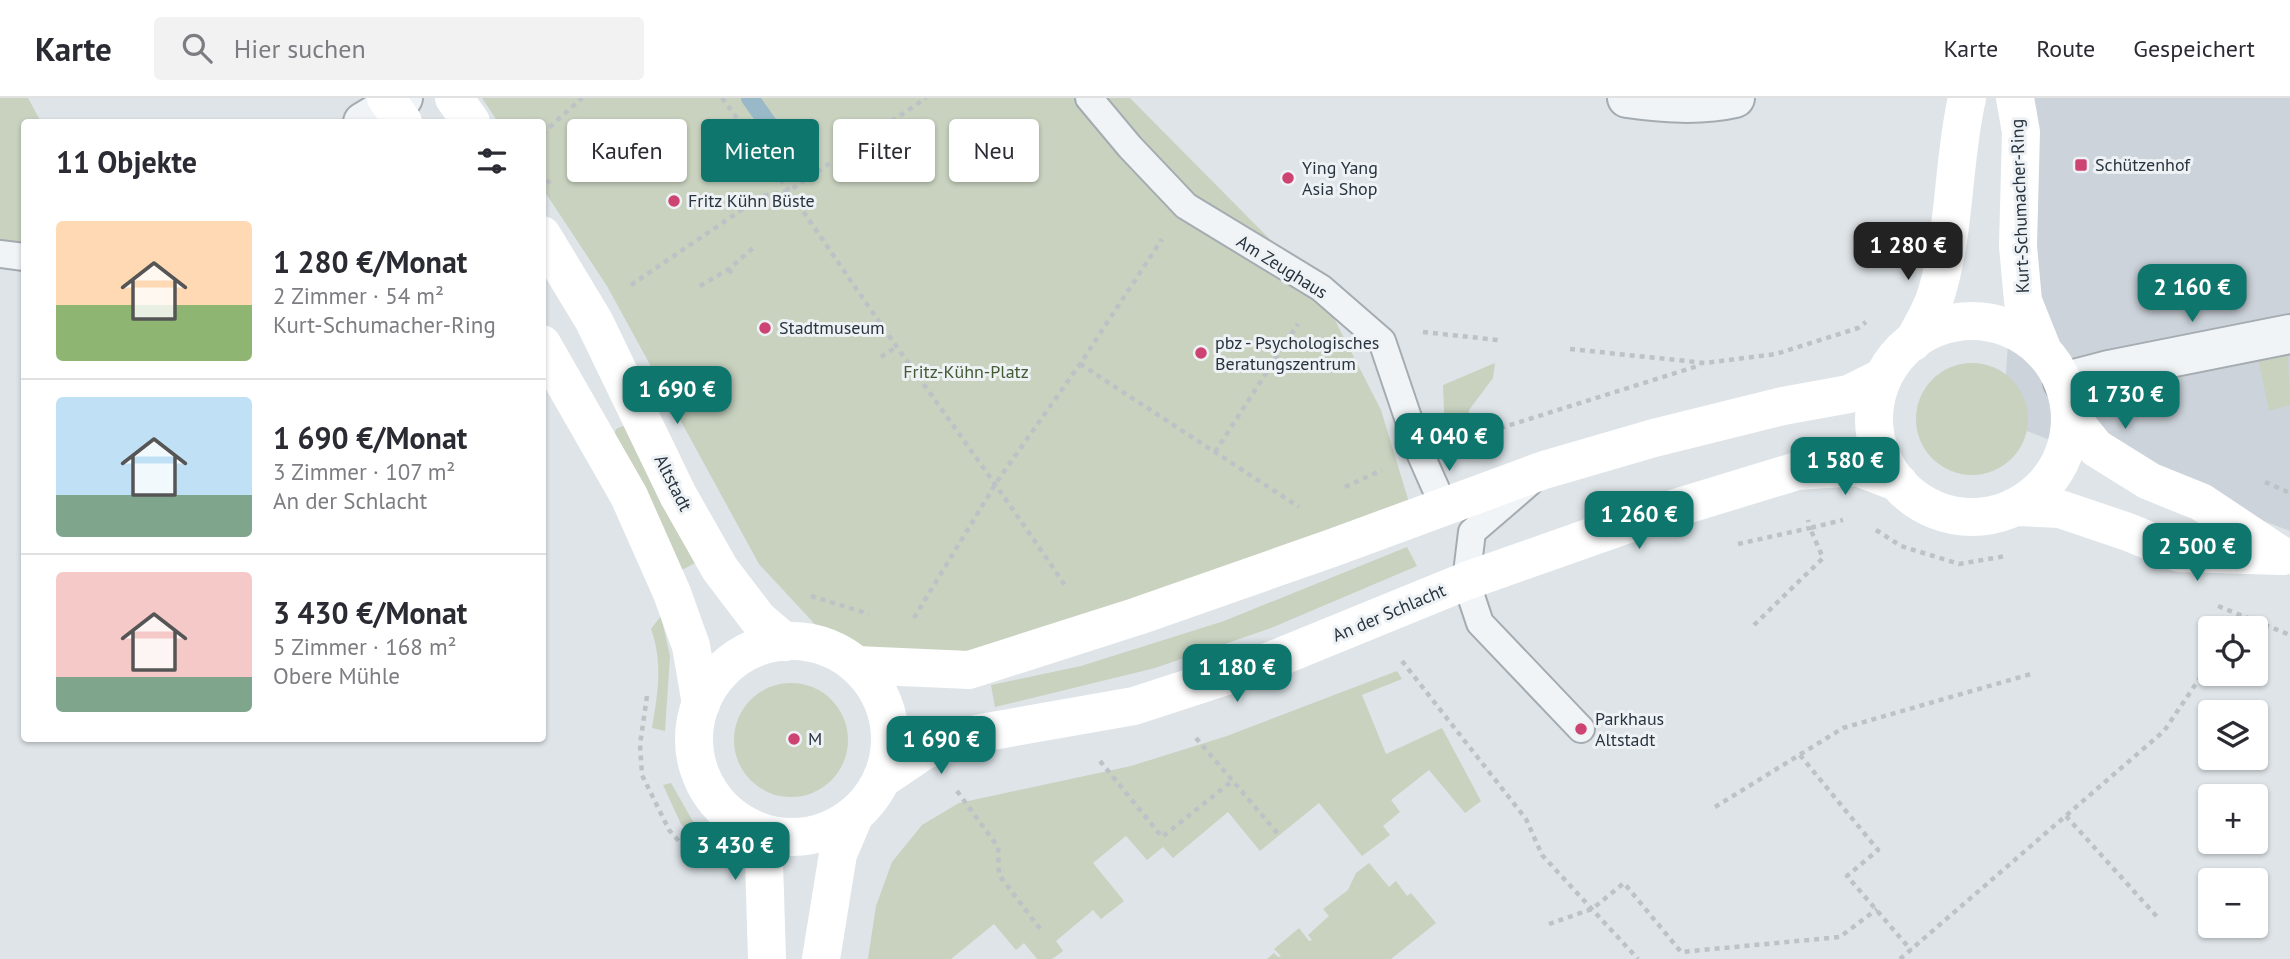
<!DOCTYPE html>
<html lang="de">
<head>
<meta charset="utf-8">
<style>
  :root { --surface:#fff; --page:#f2f2f3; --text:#2b2b33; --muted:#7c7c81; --line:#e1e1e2; --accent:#0f766e }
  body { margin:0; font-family:"PT Sans",sans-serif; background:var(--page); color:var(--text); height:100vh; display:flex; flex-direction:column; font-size:26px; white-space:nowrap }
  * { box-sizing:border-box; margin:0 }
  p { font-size:23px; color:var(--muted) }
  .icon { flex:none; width:38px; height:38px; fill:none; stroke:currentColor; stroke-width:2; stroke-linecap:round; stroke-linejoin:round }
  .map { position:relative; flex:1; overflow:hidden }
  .sheet { position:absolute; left:21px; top:21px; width:525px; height:623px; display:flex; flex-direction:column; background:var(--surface); border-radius:7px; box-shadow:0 2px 5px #0004 }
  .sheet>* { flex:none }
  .banner { position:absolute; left:567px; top:21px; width:665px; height:63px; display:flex; gap:14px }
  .buttons { position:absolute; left:2198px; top:518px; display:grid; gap:14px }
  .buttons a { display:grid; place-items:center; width:70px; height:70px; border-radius:7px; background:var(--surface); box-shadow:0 2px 5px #0004; font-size:35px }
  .price { position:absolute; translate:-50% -60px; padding:0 16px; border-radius:14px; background:var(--accent); color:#fff; font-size:23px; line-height:46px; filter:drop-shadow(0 2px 4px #0008) }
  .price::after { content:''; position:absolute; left:50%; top:42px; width:21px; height:16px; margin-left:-10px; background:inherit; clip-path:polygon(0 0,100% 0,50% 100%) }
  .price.on { background:#222; color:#fff }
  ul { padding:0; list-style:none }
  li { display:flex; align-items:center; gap:21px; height:175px; padding:0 35px }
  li+li { border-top:2px solid var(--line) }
  li span { display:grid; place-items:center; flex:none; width:196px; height:140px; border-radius:7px; color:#555 }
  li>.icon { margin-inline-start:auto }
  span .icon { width:84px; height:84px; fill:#fffc; stroke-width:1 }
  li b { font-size:30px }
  h2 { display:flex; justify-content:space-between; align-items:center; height:84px; padding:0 35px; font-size:30px }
  .chip { padding:0 24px; border-radius:7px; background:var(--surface); box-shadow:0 2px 5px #0004; font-size:24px; line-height:63px }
  .chip.on { background:var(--accent); color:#fff }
  header { display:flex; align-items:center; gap:42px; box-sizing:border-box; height:98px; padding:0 35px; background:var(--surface); border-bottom:2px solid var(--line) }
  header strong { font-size:33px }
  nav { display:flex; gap:38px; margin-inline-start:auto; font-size:24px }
  .search { width:490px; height:63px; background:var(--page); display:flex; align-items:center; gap:18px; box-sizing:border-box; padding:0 24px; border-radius:7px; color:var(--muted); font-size:26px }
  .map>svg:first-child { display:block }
  .built { fill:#ccd3da }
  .green { fill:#c8d2bf }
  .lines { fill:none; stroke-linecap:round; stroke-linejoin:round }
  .stream { stroke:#99b9c8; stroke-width:18 }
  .lane-casing { stroke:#a4acb2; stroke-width:30 }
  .street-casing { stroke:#a4acb2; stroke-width:42 }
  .path { stroke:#bdc2c6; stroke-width:4.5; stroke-dasharray:5 5; stroke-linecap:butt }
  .lane { stroke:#f1f4f6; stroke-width:26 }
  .street { stroke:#f1f4f6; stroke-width:38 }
  .secondary { stroke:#fff; stroke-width:38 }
  .poi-dot { fill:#cd4372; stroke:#eef2f5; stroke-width:2.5 }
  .labels { text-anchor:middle; stroke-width:6; stroke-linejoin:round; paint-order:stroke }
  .poi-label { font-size:18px; fill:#28343f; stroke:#eef2f5; text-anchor:start }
  .street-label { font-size:18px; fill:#28343f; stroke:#eef2f5 }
  .park-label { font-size:18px; fill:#435a35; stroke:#eef2f5 }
</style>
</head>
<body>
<header>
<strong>Karte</strong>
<div class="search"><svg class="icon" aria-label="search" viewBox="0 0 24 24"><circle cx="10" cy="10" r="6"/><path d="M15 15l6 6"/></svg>Hier suchen</div>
<nav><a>Karte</a><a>Route</a><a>Gespeichert</a></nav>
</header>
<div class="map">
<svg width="2290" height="861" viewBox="0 0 2290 861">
  <rect width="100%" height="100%" fill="#dee4e8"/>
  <!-- built -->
  <path class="built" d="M2004 0H2290V433L2003 324 2013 164Z"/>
  <!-- green -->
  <g class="green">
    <path d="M0 0H28L41 24H24V150L0 148Z"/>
    <path d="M482 0H1130L1319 191 1381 312 1411 411 977 562 910 565 824 536 759 466 607 188 543 91 542 24H498Z"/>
    <path d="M2290 249 2288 261 2290 307 2269 313 2257 255Z"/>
    <path d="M1495 265 1493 280 1469 312 1470 327 1445 337 1443 287Z"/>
    <circle cx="1972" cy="321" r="56"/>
    <path d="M623 328 628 330 695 465 680 473 613 340 616 331Z"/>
    <path d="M1407 449 1417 468 1271 530 1155 570 995 609 991 587 1081 568 1224 523Z"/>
    <path d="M661 518 670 558 665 633 652 630C658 595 663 564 651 531Z"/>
    <path d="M1397 573 1402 581 1362 597 1386 656 1442 630 1481 703 1465 715 1429 672 1391 702 1400 714 1383 728 1390 737 1362 758 1319 705 1260 753 1228 714 1173 760 1163 749 1147 762 1126 738 1093 765 1124 803 1101 821 1093 812 1056 843 1063 853 1052 861H1037L1024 845 1016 852 994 826 951 861H868L876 808 892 764 922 727 959 705 1131 668 1227 638Z"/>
    <circle cx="791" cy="642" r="57"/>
    <path d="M671 685 695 727 722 747 736 766 733 769 703 746 681 726 663 687Z"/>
    <path d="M1369 765 1389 789 1396 783 1407 798 1411 795 1436 825 1391 861H1267L1274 855 1278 859 1281 858 1274 851 1299 830 1309 843 1312 842 1308 837 1329 818 1323 811 1348 792 1356 775Z"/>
  </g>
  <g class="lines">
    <!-- stream -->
    <path class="stream" d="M750 0 796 65"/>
    <defs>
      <g id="lane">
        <path d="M1089 0 1130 49 1186 108 1321 190 1382 243 1420 355 1444 409"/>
        <path d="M0 156 24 159"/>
        <path d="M1530 384 1472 434 1466 483 1480 525 1581 631"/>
      </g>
      <g id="street">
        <path d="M1627 0C1663 5 1700 8 1735 0"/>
        <path d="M363 24 403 0"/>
        <path d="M2063 284 2109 272 2290 236"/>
      </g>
    </defs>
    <!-- lane casing -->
    <use href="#lane" class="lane-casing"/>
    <!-- street casing -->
    <use href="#street" class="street-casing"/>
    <!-- path -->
    <g class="path">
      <path d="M722 0C783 81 838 166 897 249 954 329 1011 407 1066 489"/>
      <path d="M542 36 582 0"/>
      <path d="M796 65 807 81"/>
      <path d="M542 73 551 88"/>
      <path d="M729 171 733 178"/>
      <path d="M631 187 762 98 789 93 926 0"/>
      <path d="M700 188 729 171 753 150"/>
      <path d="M1423 234 1498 242"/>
      <path d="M1570 251 1705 265 1776 256 1858 230 1866 224"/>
      <path d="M881 259 896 249"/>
      <path d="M1080 266 1299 409"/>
      <path d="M1462 342 1701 267"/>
      <path d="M1215 354 1298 226"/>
      <path d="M2265 384 2290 395"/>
      <path d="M1345 389 1382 372"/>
      <path d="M1876 432 1901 448 1959 466 2006 458"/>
      <path d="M1738 446 1810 430 1808 422"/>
      <path d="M811 498 869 516"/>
      <path d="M2218 508 2290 537"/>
      <path d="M914 520 996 385 1080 266 1162 141"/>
      <path d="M1754 527 1823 460 1810 430 1843 422"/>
      <path d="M2234 530 2242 518"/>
      <path d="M1402 563 1526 721 1542 757 1638 861"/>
      <path d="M647 598 640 647 642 677 669 732 684 749 711 769"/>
      <path d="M1196 640 1279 737"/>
      <path d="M1800 657 1878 752 1847 778 1911 852"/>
      <path d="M1100 663 1162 739 1232 683"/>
      <path d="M957 693 998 749 999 777 1041 832"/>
      <path d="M1715 709 1843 630 2031 576"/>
      <path d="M2066 718 2159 821"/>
      <path d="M1549 826 1592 811 1624 785 1681 854 1840 839 1877 811"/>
      <path d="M1900 861 2164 633 2210 565"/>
    </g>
    <!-- lane -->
    <use href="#lane" class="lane"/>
    <!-- street -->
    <use href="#street" class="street"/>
    <!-- secondary -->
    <g class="secondary">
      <path d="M386 0 403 24"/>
      <path d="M454 0 471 24"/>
      <path d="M2015 0 2021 34 2018 148 2023 203 2043 253"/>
      <path d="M542 137 594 223 678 397 720 471 758 521 785 544"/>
      <circle cx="1972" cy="321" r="98"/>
      <path d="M1913 244C1921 229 1930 215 1935 200 1956 134 1952 66 1967 0"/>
      <path d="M542 246 629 398 672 495 691 548 701 606"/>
      <path d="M2070 318 2096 350 2149 383 2201 404 2282 458"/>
      <path d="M2017 409 2060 411 2128 434 2179 455 2283 458"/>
      <circle cx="792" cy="641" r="98"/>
      <path d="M856 567 969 572 1138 518 1332 450 1544 372 1654 340 1783 308 1849 296 1883 279"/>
      <path d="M882 681 925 652 981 635 1134 608 1260 567 1466 483 1656 416 1797 373 1857 369 1899 385"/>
      <path d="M747 728 764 763 767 861"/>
      <path d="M821 861 838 756 855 716"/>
    </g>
  </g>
  <!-- markers -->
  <g class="poi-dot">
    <rect x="2074" y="60" width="14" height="14" rx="3.5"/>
    <circle cx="1288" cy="80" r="7"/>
    <circle cx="674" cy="103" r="7"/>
    <circle cx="765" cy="230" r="7"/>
    <circle cx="1201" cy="255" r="7"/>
    <circle cx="1581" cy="631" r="7"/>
    <circle cx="794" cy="641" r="7"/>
  </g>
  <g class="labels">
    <!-- poi labels -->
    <g class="poi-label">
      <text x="2095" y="73">Schützenhof</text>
      <text x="1302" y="76">Ying Yang<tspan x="1302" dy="21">Asia Shop</tspan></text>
      <text x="688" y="109">Fritz Kühn Büste</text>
      <text x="779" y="236">Stadtmuseum</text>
      <text x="1215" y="251">pbz - Psychologisches<tspan x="1215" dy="21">Beratungszentrum</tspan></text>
      <text x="1595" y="627">Parkhaus<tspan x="1595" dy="21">Altstadt</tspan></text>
      <text x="808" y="647">M</text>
    </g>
    <!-- street labels -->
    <g class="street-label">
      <text transform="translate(2020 108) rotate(-92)" y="6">Kurt-Schumacher-Ring</text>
      <text transform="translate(1282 169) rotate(32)" y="6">Am Zeughaus</text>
      <text transform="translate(673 385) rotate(63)" y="6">Altstadt</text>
      <text transform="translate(1389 515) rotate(-23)" y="6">An der Schlacht</text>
    </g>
    <!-- park labels -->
    <g class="park-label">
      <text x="966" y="280">Fritz-Kühn-Platz</text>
    </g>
  </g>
</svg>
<div class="buttons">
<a><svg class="icon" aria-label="locate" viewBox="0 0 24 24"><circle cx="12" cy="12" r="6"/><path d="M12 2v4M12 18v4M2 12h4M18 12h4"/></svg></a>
<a><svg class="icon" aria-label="layers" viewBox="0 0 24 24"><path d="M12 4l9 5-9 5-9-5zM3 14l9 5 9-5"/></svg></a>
<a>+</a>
<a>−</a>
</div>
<b class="price on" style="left:1908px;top:184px">1 280 €</b>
<b class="price" style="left:2192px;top:226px">2 160 €</b>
<b class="price" style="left:677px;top:328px">1 690 €</b>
<b class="price" style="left:2125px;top:333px">1 730 €</b>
<b class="price" style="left:1449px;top:375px">4 040 €</b>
<b class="price" style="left:1845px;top:399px">1 580 €</b>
<b class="price" style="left:1639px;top:453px">1 260 €</b>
<b class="price" style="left:2197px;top:485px">2 500 €</b>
<b class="price" style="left:1237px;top:606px">1 180 €</b>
<b class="price" style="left:941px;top:678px">1 690 €</b>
<b class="price" style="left:735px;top:784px">3 430 €</b>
<div class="banner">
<a class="chip">Kaufen</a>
<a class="chip on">Mieten</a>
<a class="chip">Filter</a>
<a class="chip">Neu</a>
</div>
<section class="sheet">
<h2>11 Objekte<svg class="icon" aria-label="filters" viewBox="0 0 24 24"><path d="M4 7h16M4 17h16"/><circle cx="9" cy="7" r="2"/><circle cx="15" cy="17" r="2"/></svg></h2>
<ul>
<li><span style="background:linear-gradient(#ffd9b3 60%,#8fb573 0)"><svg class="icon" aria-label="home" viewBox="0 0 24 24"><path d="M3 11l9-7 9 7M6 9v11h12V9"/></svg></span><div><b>1 280 €/Monat</b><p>2 Zimmer · 54 m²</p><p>Kurt-Schumacher-Ring</p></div></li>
<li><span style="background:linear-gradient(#bfe0f5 70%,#7fa58c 0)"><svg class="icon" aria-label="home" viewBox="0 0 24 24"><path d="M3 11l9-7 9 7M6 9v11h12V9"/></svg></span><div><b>1 690 €/Monat</b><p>3 Zimmer · 107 m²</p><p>An der Schlacht</p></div></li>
<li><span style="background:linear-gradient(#f6c9c9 75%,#7fa58c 0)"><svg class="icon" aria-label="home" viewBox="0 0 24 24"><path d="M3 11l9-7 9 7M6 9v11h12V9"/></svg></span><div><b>3 430 €/Monat</b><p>5 Zimmer · 168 m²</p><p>Obere Mühle</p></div></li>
</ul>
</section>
</div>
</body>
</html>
